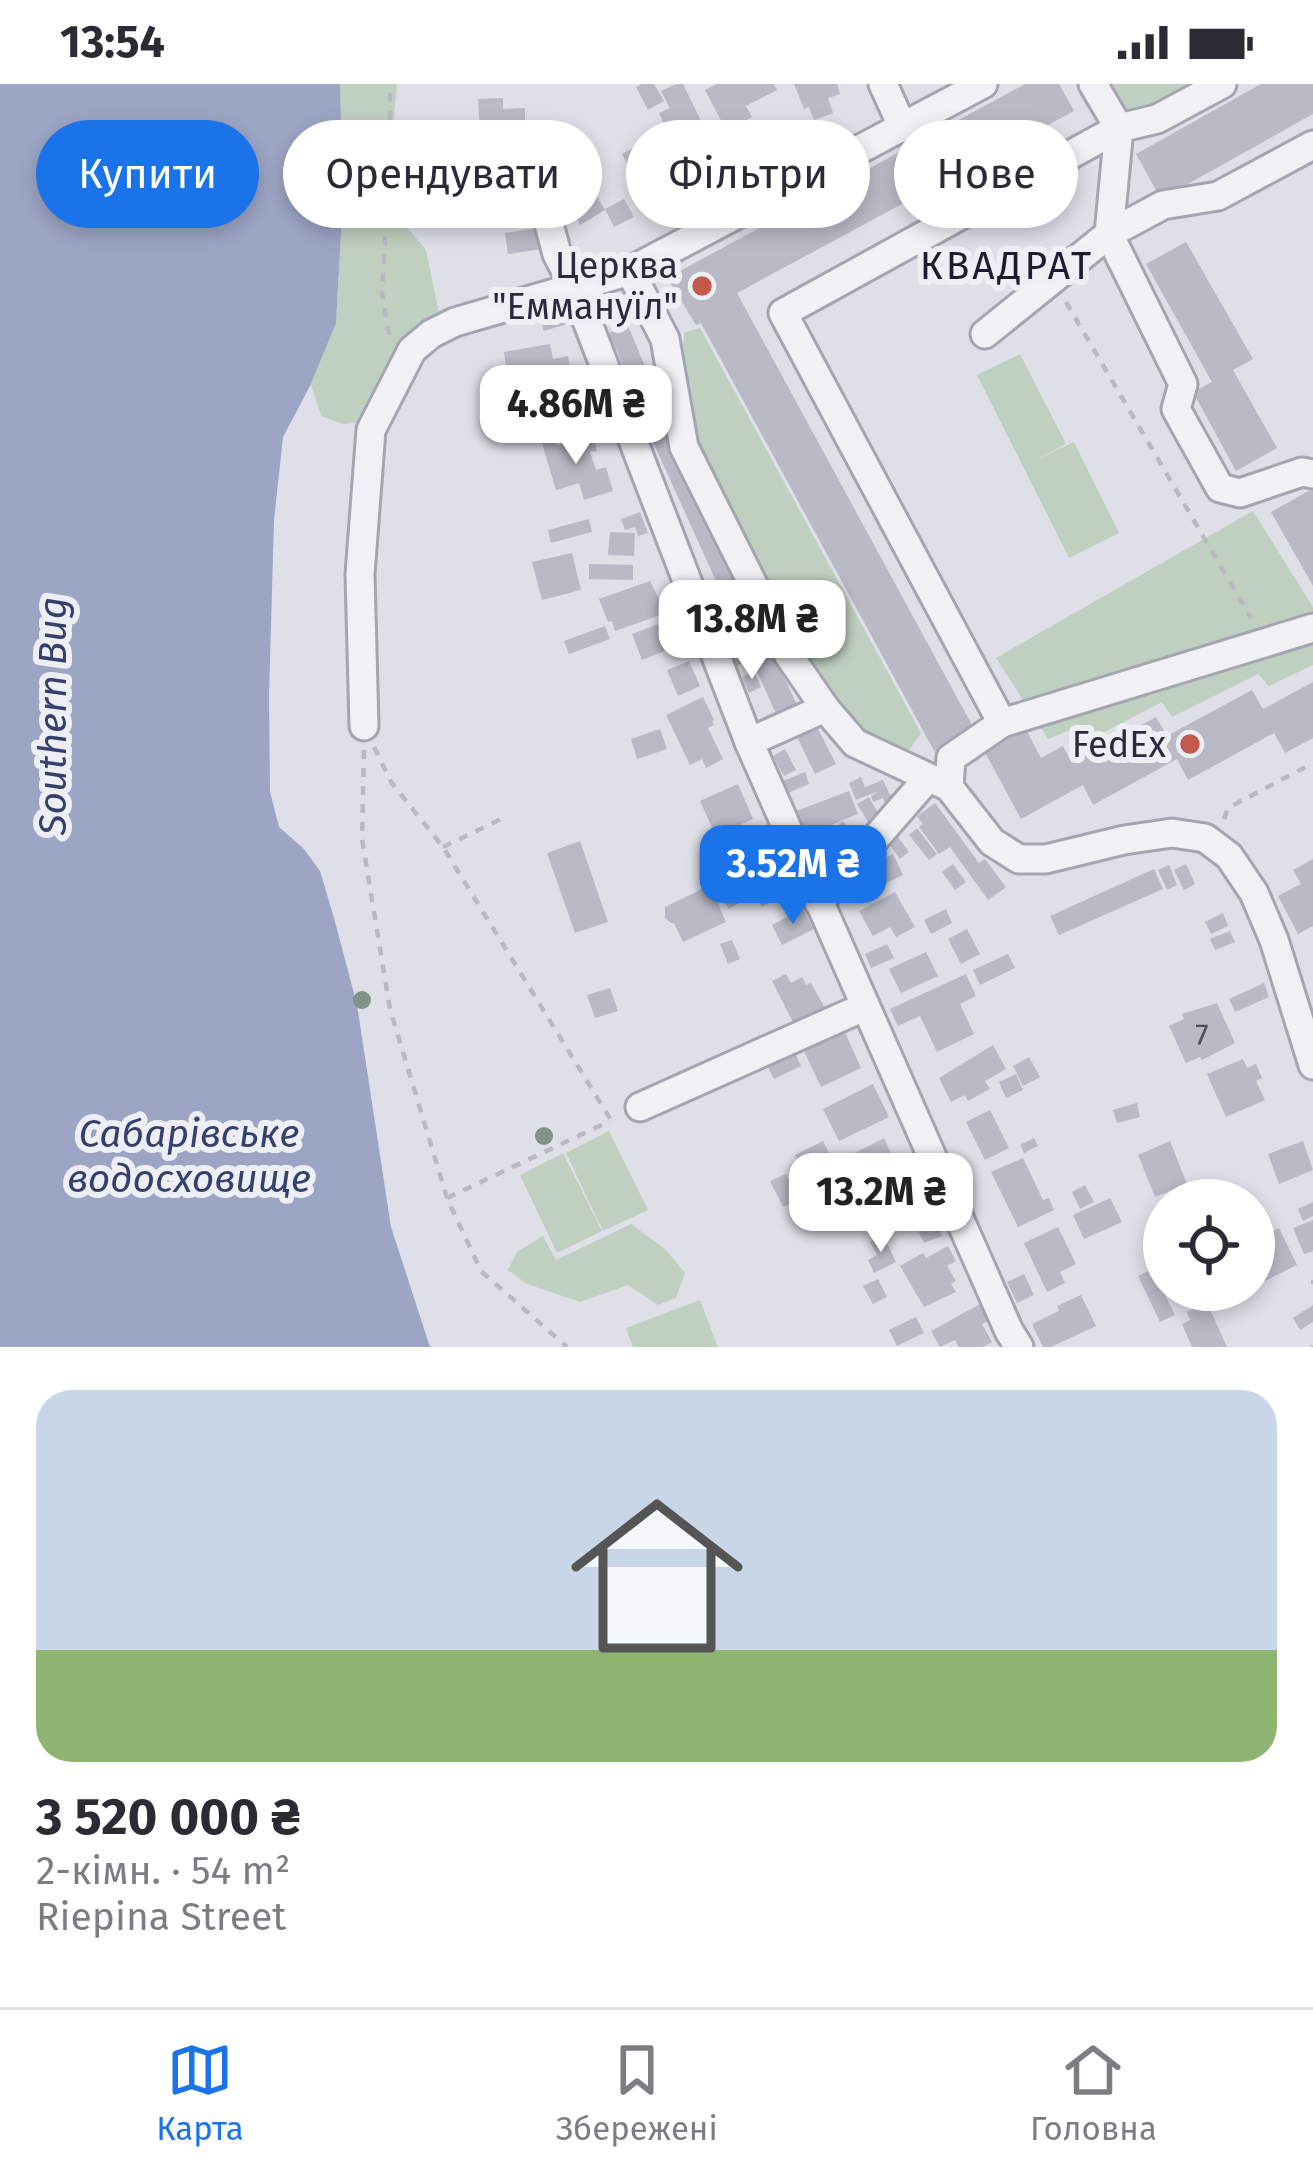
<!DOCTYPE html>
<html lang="uk">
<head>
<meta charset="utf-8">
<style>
  :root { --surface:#fff; --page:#f2f2f3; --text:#2b2b33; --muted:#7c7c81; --line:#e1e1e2; --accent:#1a73e8 }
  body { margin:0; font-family:"Fira Sans",sans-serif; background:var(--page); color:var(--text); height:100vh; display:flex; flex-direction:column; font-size:45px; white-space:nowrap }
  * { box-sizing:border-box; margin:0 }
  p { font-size:39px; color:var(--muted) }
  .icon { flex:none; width:66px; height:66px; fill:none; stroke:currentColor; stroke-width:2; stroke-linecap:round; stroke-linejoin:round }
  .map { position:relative; height:1263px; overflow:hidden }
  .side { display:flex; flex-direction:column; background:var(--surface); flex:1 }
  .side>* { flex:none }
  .hud { position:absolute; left:36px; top:36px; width:1242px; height:108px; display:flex; gap:24px }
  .fabs { position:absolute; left:1143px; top:1095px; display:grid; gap:24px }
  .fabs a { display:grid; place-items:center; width:132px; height:132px; border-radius:50%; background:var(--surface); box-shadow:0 6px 18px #0003; font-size:60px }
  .price { position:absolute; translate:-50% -102px; padding:0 27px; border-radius:24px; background:#fff; color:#222; font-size:39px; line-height:78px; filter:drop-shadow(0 3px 6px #0008) }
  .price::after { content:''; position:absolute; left:50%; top:72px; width:36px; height:27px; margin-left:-18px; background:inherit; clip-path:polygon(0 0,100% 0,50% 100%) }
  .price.current { background:var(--accent); color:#fff }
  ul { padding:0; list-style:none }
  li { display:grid; align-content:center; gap:24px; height:636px; padding:0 36px }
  li span { display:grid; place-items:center; height:372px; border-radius:36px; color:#555 }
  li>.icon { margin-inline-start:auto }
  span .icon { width:216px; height:216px; fill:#fffc; stroke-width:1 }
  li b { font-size:51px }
  .tag { padding:0 42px; border-radius:54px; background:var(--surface); box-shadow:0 6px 18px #0003; font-size:42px; line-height:108px }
  .tag.current { background:var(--accent); color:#fff }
  .status { display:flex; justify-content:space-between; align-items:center; height:84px; padding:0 60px; background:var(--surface); direction:ltr }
  .status svg { height:33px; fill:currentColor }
  .dock { display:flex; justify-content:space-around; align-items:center; height:168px; border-top:3px solid var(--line); background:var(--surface); font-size:33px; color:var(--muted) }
  .dock a { display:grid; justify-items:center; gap:6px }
  .dock .current { color:var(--accent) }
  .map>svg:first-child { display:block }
  .green { fill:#c0d0c0 }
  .water { fill:#9ca5c4 }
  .building { fill:#b9bac6 }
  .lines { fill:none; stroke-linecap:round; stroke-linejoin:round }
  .minor-casing { stroke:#a4a5b0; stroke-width:33 }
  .path { stroke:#b9bac1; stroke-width:4.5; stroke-dasharray:9 9; stroke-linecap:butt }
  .minor { stroke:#f1f1f5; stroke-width:27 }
  .tree { fill:#829487 }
  .poi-dot { fill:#c4594b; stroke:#edeff4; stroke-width:4.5 }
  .labels { text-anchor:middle; stroke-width:12; stroke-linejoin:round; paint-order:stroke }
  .number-label { font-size:30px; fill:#4d4f5e }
  .poi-label { font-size:36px; fill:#292b3c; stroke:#edeff4; text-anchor:end }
  .neighbourhood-label { font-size:39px; letter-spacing:3px; fill:#1b1c2d; stroke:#edeff4 }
  .water-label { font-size:39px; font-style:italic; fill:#36406d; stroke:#edeff4 }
</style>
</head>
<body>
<div class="status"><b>13:54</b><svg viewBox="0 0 49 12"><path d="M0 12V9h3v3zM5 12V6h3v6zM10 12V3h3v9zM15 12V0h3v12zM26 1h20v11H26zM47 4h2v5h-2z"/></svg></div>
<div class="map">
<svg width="1313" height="1263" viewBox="0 0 1313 1263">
  <rect width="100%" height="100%" fill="#dedfe7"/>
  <!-- green -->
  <g class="green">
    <path d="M340 0H397L386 119 426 166 442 244 375 337 343 340 321 332 311 300 336 239 343 113Z"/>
    <path d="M1108 0H1203L1130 40Z"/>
    <path d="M700 244 921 649 903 675 860 652 796 558 694 358 683 260 685 248Z"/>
    <path d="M1020 270 1066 360 1032 378 1074 358 1119 449 1069 474 977 291Z"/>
    <path d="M1253 427 1313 523V581L1269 602 1258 590 1172 633 1162 618 1078 662 1068 647 1048 655 996 574Z"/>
    <path d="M609 1047 648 1126 603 1147 566 1069Z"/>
    <path d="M563 1069 602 1147 557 1169 520 1091Z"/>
    <path d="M631 1140 665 1165 685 1189 676 1214 658 1221 628 1201 580 1218 527 1200 508 1186 517 1168 543 1152 556 1176Z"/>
    <path d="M700 1216 718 1263H633L626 1244Z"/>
  </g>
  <!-- water -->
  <path class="water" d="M0 0H340L343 113 336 239 311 300 283 353 274 436 269 611 270 708 279 743 304 765 320 787 334 834 357 921 391 1143 430 1263H0Z"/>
  <!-- building -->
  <g class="building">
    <path d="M642 0H654L664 17 648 26 636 3Z"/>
    <path d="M676 0H683L705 45 674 61 659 29 670 24 661 7Z"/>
    <path d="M717 0H774L777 6 746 22 752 33 726 46 705 6Z"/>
    <path d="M794 0H837L840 10 828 14 833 29 814 36 809 23 804 25Z"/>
    <path d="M1025 0H1059L1074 27 737 209 978 652 938 674 701 239 696 241 667 194Z"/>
    <path d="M1261 0H1313V30L1161 115 1136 70Z"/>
    <path d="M503 14V25L525 24V38H533L534 62 500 64V48L480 49 478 15Z"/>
    <path d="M653 53 665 77 670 75 677 89 642 108 622 70Z"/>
    <path d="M491 55 492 97 456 98 455 56Z"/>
    <path d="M556 60 562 81 547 85 541 63Z"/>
    <path d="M589 99 605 126 580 141 564 113Z"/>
    <path d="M624 115 634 133 614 143 605 125Z"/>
    <path d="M538 144 542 165 508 170 505 149Z"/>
    <path d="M1186 158 1253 275 1233 286 1277 364 1236 387 1193 308 1212 298 1146 180Z"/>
    <path d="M622 208 632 234 626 237 652 299 634 307 609 249 615 246 603 216Z"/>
    <path d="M568 220 574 238 544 247 538 230Z"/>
    <path d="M550 260 553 275 568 272 574 308 556 311 559 328 551 330 552 335 528 339 518 286 507 288 504 268Z"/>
    <path d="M663 330 798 623 778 634 644 338Z"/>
    <path d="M592 351 597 367 590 368 596 386 606 383 613 407 584 416 579 399 556 406 541 356 554 352 557 362Z"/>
    <path d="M1312 405 1313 408V502L1271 428Z"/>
    <path d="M640 428 648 449 638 452 635 443 625 446 621 435Z"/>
    <path d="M589 435 592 448 551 459 548 446Z"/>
    <path d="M610 448 635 449 634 472 608 471Z"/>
    <path d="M572 469 581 506 542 516 532 478Z"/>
    <path d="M589 480 633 481V496L589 495Z"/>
    <path d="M650 497 666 529 615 547 612 537 608 538 599 515Z"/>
    <path d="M714 507 724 524 714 530 704 513Z"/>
    <path d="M664 538 674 563 642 576 632 550Z"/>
    <path d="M605 542 610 555 569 570 564 557Z"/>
    <path d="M737 555 748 576 737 582 726 560Z"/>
    <path d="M689 577 700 602 678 612 667 586Z"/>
    <path d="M754 587 761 603 749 609 742 593Z"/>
    <path d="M1313 598V654L1285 669 1274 649 1188 696 1177 675 1093 721 1083 701 1021 735 981 661 1022 638 1041 674 1063 662 1072 679 1156 633 1167 652 1252 606 1263 625Z"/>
    <path d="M703 613 714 636 712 637 714 641 708 644 723 675 706 684 702 675 690 681 666 631Z"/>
    <path d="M817 643 836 680 815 690 797 653Z"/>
    <path d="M660 645 667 665 637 675 631 655Z"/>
    <path d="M785 665 796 686 784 692 773 672Z"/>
    <path d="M805 688 809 700 788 709 783 697Z"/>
    <path d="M861 693 865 703 883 696 890 711 900 707 887 724 883 714 873 718 871 712 879 707 856 716 849 699Z"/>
    <path d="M738 700 753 735 722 749 720 745 714 748 700 717Z"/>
    <path d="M849 707 858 730 826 743 832 756 814 764 808 750 803 752 794 728Z"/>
    <path d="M869 713 880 732 869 739 857 720Z"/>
    <path d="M935 719 979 779 985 775 1006 803 988 816 950 763 939 770 919 743 923 740 917 732Z"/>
    <path d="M842 737 859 750 852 759 835 746Z"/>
    <path d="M917 744 937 770 929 776 909 751Z"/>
    <path d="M898 753 909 768 900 775 889 760Z"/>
    <path d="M772 754 786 780 768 789 759 776 751 778 745 766Z"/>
    <path d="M580 757 608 838 575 849 547 769Z"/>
    <path d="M846 759 847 772 826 773 825 760Z"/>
    <path d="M893 770 903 791 870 807 859 786Z"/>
    <path d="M1313 775V842L1298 850 1278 812 1301 800 1293 786Z"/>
    <path d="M953 780 966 798 955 806 942 788Z"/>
    <path d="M1186 780 1195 800 1184 806 1174 786Z"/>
    <path d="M1169 781 1177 801 1167 806 1158 786Z"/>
    <path d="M760 782 779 813 762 823 754 809 729 825 717 807Z"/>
    <path d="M1154 785 1163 805 1059 851 1050 832Z"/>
    <path d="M863 799 865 812 841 815 839 803Z"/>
    <path d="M710 801 726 838 683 858 674 839H671L665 834V823Z"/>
    <path d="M895 808 915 843 896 853 890 843 873 852 859 827Z"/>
    <path d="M803 825 814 845 782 861 772 841Z"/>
    <path d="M946 825 952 839 931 850 924 836Z"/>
    <path d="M1223 829 1228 842 1211 850 1205 838Z"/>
    <path d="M967 845 980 870 961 880 948 855Z"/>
    <path d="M1230 847 1235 858 1215 866 1210 855Z"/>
    <path d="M732 856 740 875 728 880 720 860Z"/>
    <path d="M887 860 894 874 871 884 865 870Z"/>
    <path d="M926 868 938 892 901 909 889 885Z"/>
    <path d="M1008 870 1015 884 980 901 973 886Z"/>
    <path d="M786 890 791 899 802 893 806 901 811 899 827 928 796 944 772 897Z"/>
    <path d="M966 890 976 912 960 920 974 950 937 968 920 932 898 942 890 925Z"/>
    <path d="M1264 899 1269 913 1235 928 1229 915Z"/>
    <path d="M610 904 618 927 595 934 587 911Z"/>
    <path d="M1217 919 1235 959 1202 976 1200 973 1186 979 1169 942 1184 935 1182 930Z"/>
    <path d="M843 944 861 984 821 1003 802 963Z"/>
    <path d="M993 961 1006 985 985 997 990 1005 968 1017 965 1011 951 1018 939 994Z"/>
    <path d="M794 966 801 982 774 995 766 979Z"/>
    <path d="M1029 973 1040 993 1023 1002 1013 982Z"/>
    <path d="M1243 975 1247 984 1256 980 1262 994 1256 997 1265 1016 1226 1033 1207 990Z"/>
    <path d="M1016 990 1023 1006 1006 1014 999 998Z"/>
    <path d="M873 1000 889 1033 839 1057 823 1025Z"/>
    <path d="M1137 1019 1140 1033 1117 1039 1113 1026Z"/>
    <path d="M990 1026 1009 1064 985 1076 966 1038Z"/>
    <path d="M884 1054 892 1071 897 1069 904 1082 868 1100 853 1070Z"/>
    <path d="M1034 1054 1038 1062 1024 1069 1020 1061Z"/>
    <path d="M823 1057 829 1069 801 1083 795 1071Z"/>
    <path d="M1170 1057 1187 1100 1155 1113 1138 1071Z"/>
    <path d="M1303 1057 1313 1086 1279 1100 1268 1070Z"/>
    <path d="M1023 1074 1043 1116 1049 1114 1054 1126 1018 1143 991 1088Z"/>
    <path d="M786 1090 799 1116 783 1123 770 1097Z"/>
    <path d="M841 1091 853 1118 829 1129 817 1102Z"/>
    <path d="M917 1091 936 1130 915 1140 912 1133 890 1144 880 1123 864 1131 858 1119Z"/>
    <path d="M1085 1101 1094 1118 1080 1125 1072 1108Z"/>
    <path d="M1110 1114 1122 1138 1084 1155 1073 1131Z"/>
    <path d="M1313 1118V1132L1303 1137 1298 1125Z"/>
    <path d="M1313 1136V1167L1304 1170 1293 1144Z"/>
    <path d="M937 1138 942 1152 924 1159 918 1146Z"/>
    <path d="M1058 1143 1076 1180 1060 1188 1065 1199 1047 1208 1024 1159Z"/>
    <path d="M1279 1144 1297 1181 1259 1200 1254 1189V1156Z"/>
    <path d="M883 1151 896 1178 874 1189 868 1176 877 1171 870 1158Z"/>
    <path d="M948 1162 956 1177 947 1182 956 1197 951 1200 956 1208 924 1223 900 1182 923 1169 926 1174Z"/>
    <path d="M1152 1185 1175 1231 1160 1238 1138 1192Z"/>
    <path d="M1024 1190 1034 1211 1017 1219 1007 1198Z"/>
    <path d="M878 1195 887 1213 873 1220 863 1202Z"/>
    <path d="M1081 1211 1096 1242 1051 1263H1043L1032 1240 1059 1227 1057 1222Z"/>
    <path d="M980 1220 989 1236 982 1240 992 1258 983 1263H959L955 1256 940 1263 931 1247Z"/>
    <path d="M1202 1220 1204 1225 1209 1223 1227 1263H1192L1182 1240 1190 1236 1187 1228Z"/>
    <path d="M1313 1221V1238L1300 1246 1293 1234Z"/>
    <path d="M916 1233 924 1249 897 1262 889 1246Z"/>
  </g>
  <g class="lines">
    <defs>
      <g id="minor">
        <path d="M883 0 903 44"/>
        <path d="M1093 0 1119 44 783 229 1002 639 1313 544"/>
        <path d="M1222 0 1157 35 1119 44 1109 150 1183 300 1176 325 1220 404 1240 409 1302 388 1313 390"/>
        <path d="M531 73 557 170 574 203 749 658 1009 1247 1019 1263"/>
        <path d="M630 187 665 255 684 363 788 570 825 624 855 659 949 703 992 758 1019 775H1046L1124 756 1172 749 1205 754 1229 772 1254 809 1274 856 1313 981"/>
        <path d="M985 250 1109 150 1163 121 1218 112 1313 61"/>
        <path d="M364 642 360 490 371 346 412 266 431 250 455 238 630 187 983 0"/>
        <path d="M749 658 825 624"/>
        <path d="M949 703 951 674 1002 639"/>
        <path d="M819 819 928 694"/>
        <path d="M640 1023 864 923"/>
      </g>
    </defs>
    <!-- minor casing -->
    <use href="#minor" class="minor-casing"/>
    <!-- path -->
    <g class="path">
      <path d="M1066 218 1251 534"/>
      <path d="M389 251 382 209 390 70V0"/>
      <path d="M374 663 391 698 443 763 611 1036"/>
      <path d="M364 666 362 755 390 925 447 1114 481 1187 567 1263"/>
      <path d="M1224 735 1228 724 1313 679"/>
      <path d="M443 763 503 734"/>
      <path d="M447 1114 610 1037"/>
      <path d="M1311 1198H1313"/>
      <path d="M1312 1263 1313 1262"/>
    </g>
    <!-- minor -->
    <use href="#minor" class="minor"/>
  </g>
  <!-- trees -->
  <g class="tree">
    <circle cx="362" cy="916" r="9"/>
    <circle cx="544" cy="1052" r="9"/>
  </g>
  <!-- markers -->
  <g class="poi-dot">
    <circle cx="702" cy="202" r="12"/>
    <circle cx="1190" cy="660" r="12"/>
  </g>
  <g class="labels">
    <!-- number labels -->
    <g class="number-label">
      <text x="1202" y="961">7</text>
    </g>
    <!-- poi labels -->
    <g class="poi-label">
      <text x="678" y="194">Церква<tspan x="678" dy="41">"Еммануїл"</tspan></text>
      <text x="1166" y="673">FedEx</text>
    </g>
    <!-- neighbourhood labels -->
    <g class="neighbourhood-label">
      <text x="1007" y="195">КВАДРАТ</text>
    </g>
    <!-- water labels -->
    <g class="water-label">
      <text transform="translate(52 632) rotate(-90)" y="14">Southern Bug</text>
      <text x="189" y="1063">Сабарівське<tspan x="189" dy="45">водосховище</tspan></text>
    </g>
  </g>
</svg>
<div class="fabs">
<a><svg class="icon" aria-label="locate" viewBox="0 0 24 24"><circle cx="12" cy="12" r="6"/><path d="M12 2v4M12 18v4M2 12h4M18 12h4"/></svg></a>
</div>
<b class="price" style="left:576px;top:383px">4.86M ₴</b>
<b class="price" style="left:752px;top:598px">13.8M ₴</b>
<b class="price current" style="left:793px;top:843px">3.52M ₴</b>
<b class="price" style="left:881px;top:1171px">13.2M ₴</b>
<div class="hud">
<a class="tag current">Купити</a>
<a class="tag">Орендувати</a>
<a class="tag">Фільтри</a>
<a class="tag">Нове</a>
</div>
</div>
<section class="side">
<ul>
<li><span style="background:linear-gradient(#c9d6e8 70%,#8fb573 0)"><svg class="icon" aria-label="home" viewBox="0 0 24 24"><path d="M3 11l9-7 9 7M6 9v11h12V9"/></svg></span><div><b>3 520 000 ₴</b><p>2-кімн. · 54 m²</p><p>Riepina Street</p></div></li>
</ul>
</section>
<nav class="dock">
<a class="current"><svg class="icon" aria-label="map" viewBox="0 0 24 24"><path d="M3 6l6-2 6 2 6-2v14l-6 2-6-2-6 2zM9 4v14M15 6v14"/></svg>Карта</a>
<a><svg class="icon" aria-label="saved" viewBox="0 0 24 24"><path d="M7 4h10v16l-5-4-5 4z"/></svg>Збережені</a>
<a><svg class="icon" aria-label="home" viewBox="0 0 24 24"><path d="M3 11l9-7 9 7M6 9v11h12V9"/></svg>Головна</a>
</nav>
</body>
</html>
